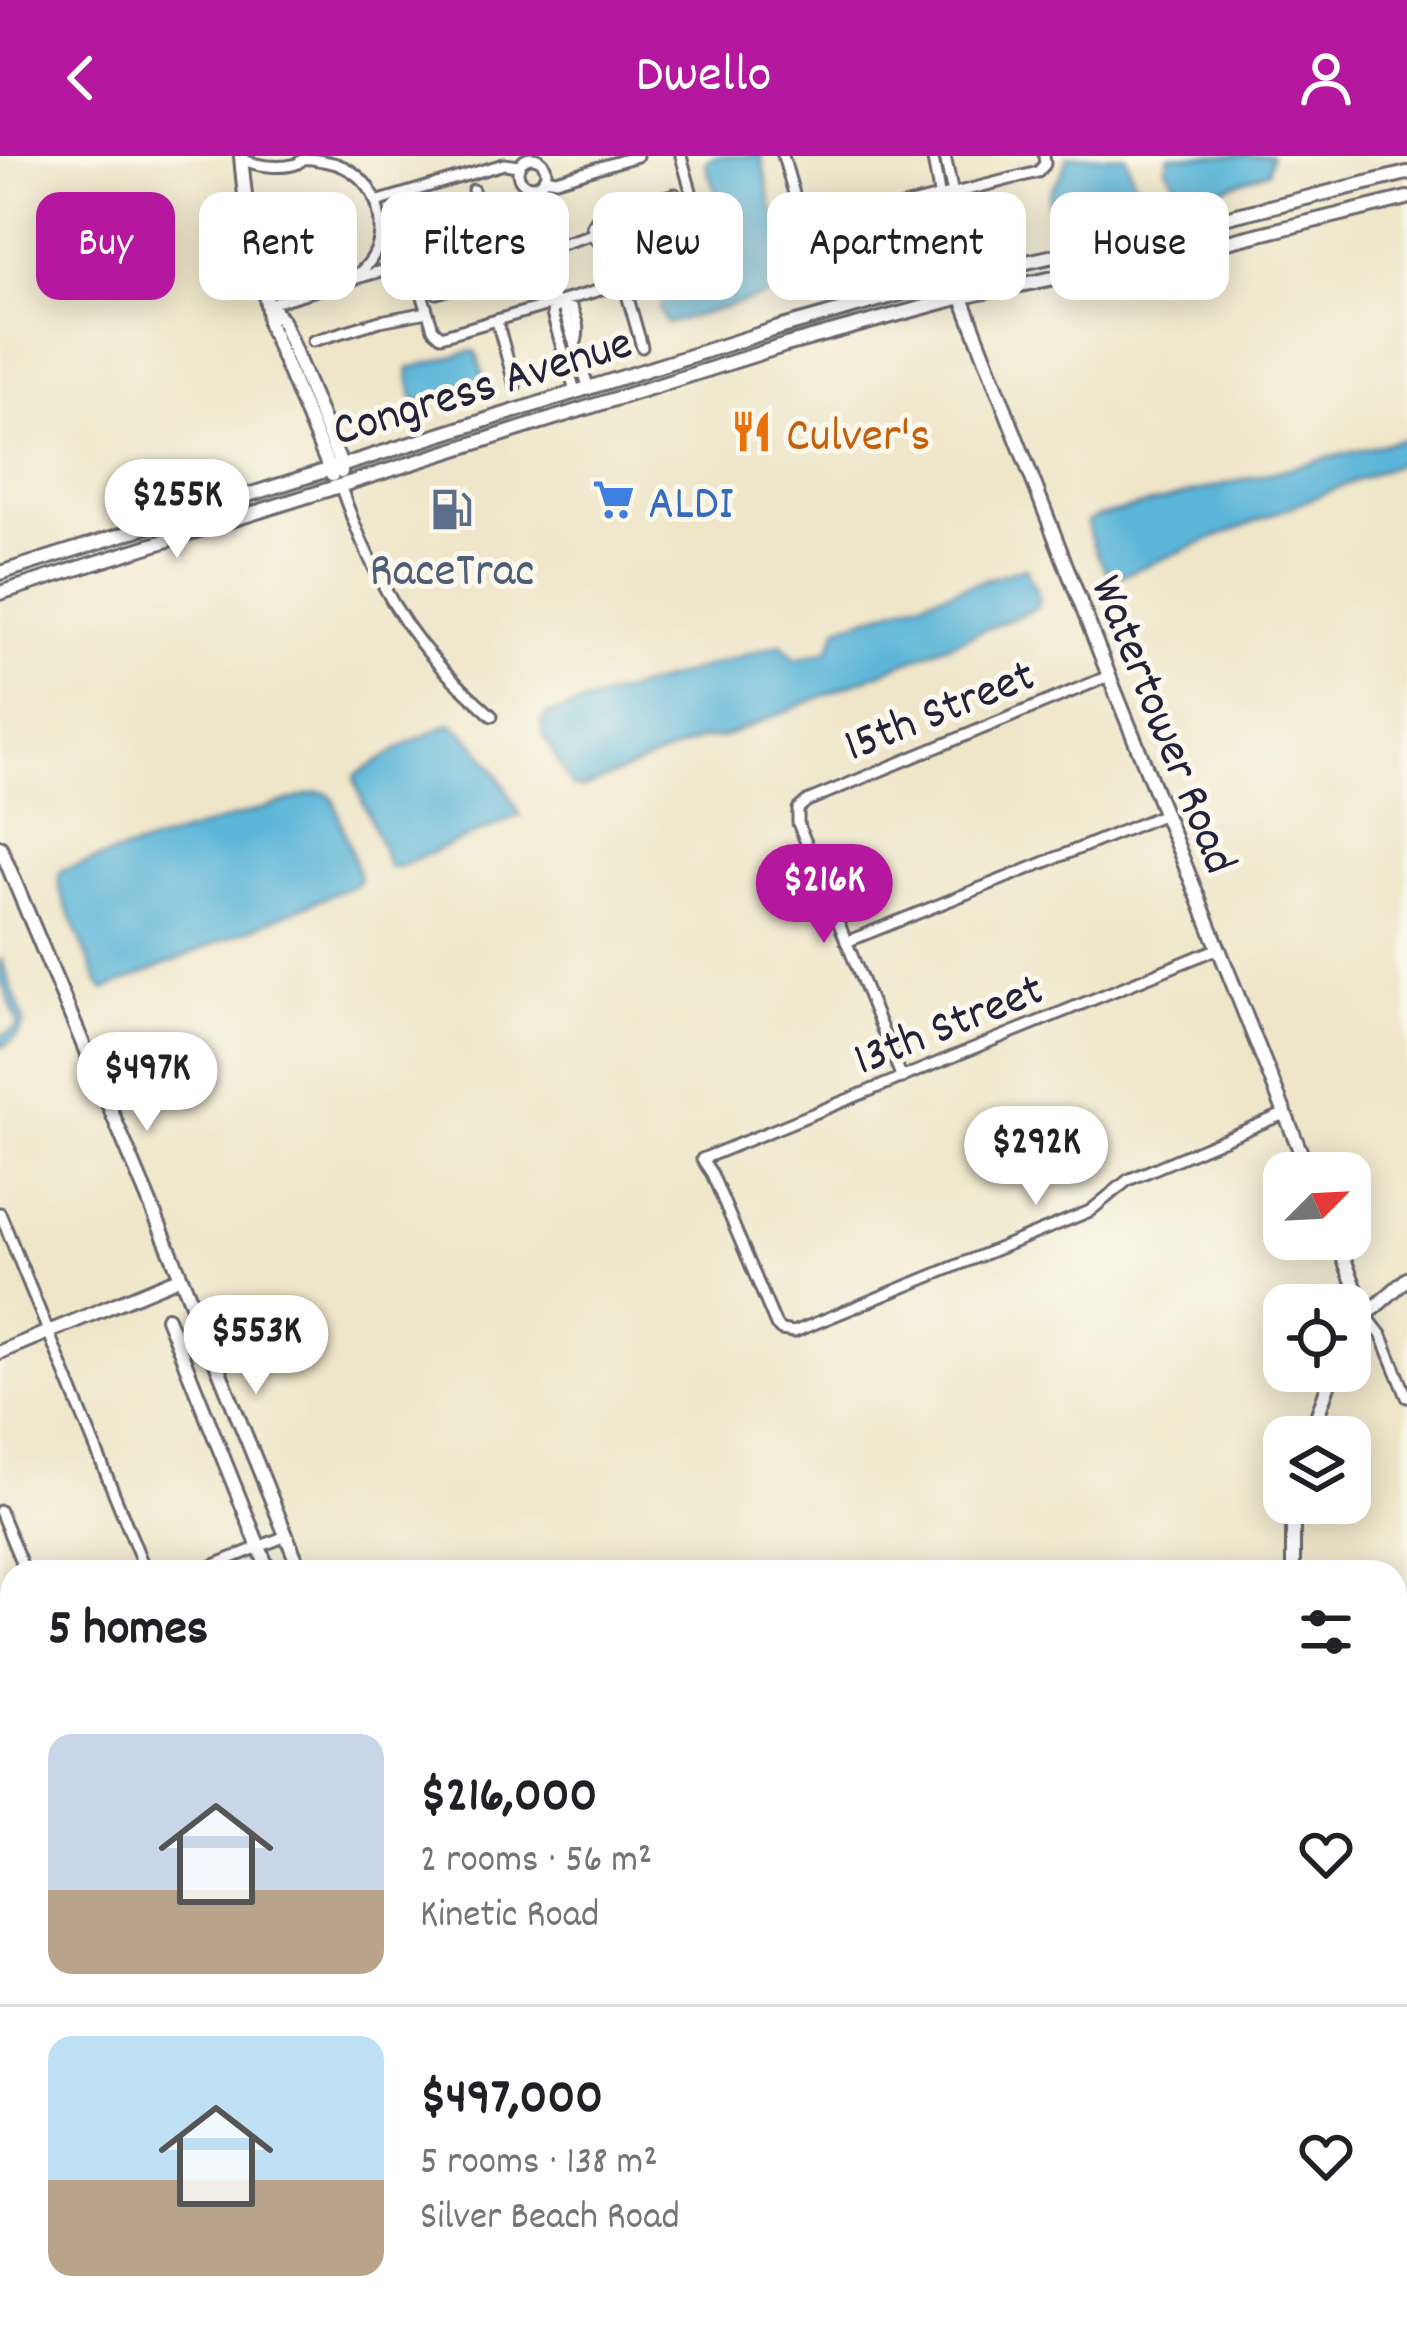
<!DOCTYPE html>
<html lang="en">
<head>
<meta charset="utf-8">
<style>
  :root { --surface:#fff; --page:#f2f2f2; --text:#202124; --muted:#757577; --line:#e0e0e0; --accent:#b5179e }
  body { margin:0; font-family:Dekko,sans-serif; background:var(--page); color:var(--text); height:100vh; display:flex; flex-direction:column; font-size:45px; white-space:nowrap }
  * { box-sizing:border-box; margin:0 }
  p { font-size:39px; color:var(--muted) }
  .icon { flex:none; width:66px; height:66px; fill:none; stroke:currentColor; stroke-width:2; stroke-linecap:round; stroke-linejoin:round }
  .map { position:relative; flex:1; overflow:hidden }
  .panel { position:absolute; left:0px; top:1404px; width:1407px; height:771px; display:flex; flex-direction:column; background:var(--surface); border-radius:36px 36px 0 0; box-shadow:0 6px 30px #0003 }
  .panel>* { flex:none }
  .top-card { position:absolute; left:36px; top:36px; width:1335px; height:108px; display:flex; gap:24px }
  .needle { width:78px; rotate:66deg }
  .fabs { position:absolute; left:1263px; top:996px; display:grid; gap:24px }
  .fabs a { display:grid; place-items:center; width:108px; height:108px; border-radius:24px; background:var(--surface); box-shadow:0 6px 30px #0003; font-size:60px }
  .price { position:absolute; translate:-50% -102px; padding:0 27px; border-radius:42px; background:#fff; color:#222; font-size:39px; line-height:78px; filter:drop-shadow(0 3px 6px #0008) }
  .price::after { content:''; position:absolute; left:50%; top:72px; width:36px; height:27px; margin-left:-18px; background:inherit; clip-path:polygon(0 0,100% 0,50% 100%) }
  .price.active { background:var(--accent); color:#fff }
  ul { padding:0; list-style:none }
  li { display:flex; align-items:center; gap:36px; height:300px; padding:0 48px }
  li+li { border-top:3px solid var(--line) }
  li span { display:grid; place-items:center; flex:none; width:336px; height:240px; border-radius:24px; color:#555 }
  li>.icon { margin-inline-start:auto }
  span .icon { width:144px; height:144px; fill:#fffc; stroke-width:1 }
  li b { font-size:51px }
  h2 { display:flex; justify-content:space-between; align-items:center; height:144px; padding:0 48px; font-size:51px }
  .tag { padding:0 42px; border-radius:24px; background:var(--surface); box-shadow:0 6px 30px #0003; font-size:42px; line-height:108px }
  .tag.active { background:var(--accent); color:#fff }
  header { display:flex; justify-content:space-between; align-items:center; height:156px; padding:0 48px; background:var(--accent); color:#fff; font-size:54px; font-weight:600 }
  .map>svg:first-child { display:block }
  .water { fill:#5bb5d8; stroke:#3e6c8a; stroke-width:3 }
  .lines { fill:none; stroke-linecap:round; stroke-linejoin:round }
  .street-casing { stroke:#6a676d; stroke-width:15 }
  .secondary-casing { stroke:#6a676d; stroke-width:18 }
  .street { stroke:#fff; stroke-width:9 }
  .secondary { stroke:#fff; stroke-width:12 }
  .rail { stroke:#22223b; stroke-width:3; stroke-dasharray:18 9; stroke-linecap:butt }
  .labels { text-anchor:middle; stroke-width:10; stroke-linejoin:round; paint-order:stroke }
  .street-label { font-size:48px; fill:#22223b; stroke:#fbf7ec }
  .food-label { font-size:48px; fill:#c56008; stroke:#fbf7ec; text-anchor:start }
  .shop-label { font-size:48px; fill:#366cbe; stroke:#fbf7ec; text-anchor:start }
  .service-label { font-size:48px; fill:#4e5e75; stroke:#fbf7ec }
</style>
</head>
<body>
<header><svg class="icon" aria-label="back" viewBox="0 0 24 24"><path d="M15 5l-7 7 7 7"/></svg>Dwello<svg class="icon" aria-label="person" viewBox="0 0 24 24"><circle cx="12" cy="8" r="4"/><path d="M4 21q1-7 8-7t8 7"/></svg></header>
<div class="map">
<svg width="1407" height="2174" viewBox="0 0 1407 2174">
  <rect width="100%" height="100%" fill="#fbf7ec"/>
  <filter id="ink" filterUnits="userSpaceOnUse"><feTurbulence type="fractalNoise" baseFrequency=".00833" numOctaves="2"/><feDisplacementMap in="SourceGraphic" scale="24" xChannelSelector="R" yChannelSelector="G"/><feConvolveMatrix kernelMatrix="1 2 1 2 8 2 1 2 1" color-interpolation-filters="sRGB"/></filter>
  <filter id="wash" filterUnits="userSpaceOnUse"><feTurbulence type="fractalNoise" baseFrequency=".004" numOctaves="4" result="noise"/><feDisplacementMap in="SourceGraphic" scale="48" xChannelSelector="R" yChannelSelector="G"/><feGaussianBlur stdDeviation="2.7" result="paint"/><feColorMatrix in="noise" values="0 0 0 0 0 0 0 0 0 0 0 0 0 0 0 0 0 1.4 0 .05"/><feComposite in="paint" operator="in"/></filter>
  <g filter="url(#wash)">
    <rect width="100%" height="100%" fill="#efe6c9"/>
    <!-- water -->
    <g class="water">
      <path d="M719 0H761C770 35 772 100 821 95 837 94 851 85 867 84L875 96 873 106 759 142 667 168 659 154 664 141C681 134 705 133 720 121 745 101 714 36 706 10L708 3Z"/>
      <path d="M1067 0H1126L1140 42C1126 55 1075 64 1055 63 1035 31 1065 29 1067 0Z"/>
      <path d="M1169 0H1271L1268 16 1206 38 1182 40 1166 11Z"/>
      <path d="M472 195 476 196 484 221 479 225 418 245 413 241 408 215 410 212Z"/>
      <path d="M1407 282V304L1113 423C1101 409 1089 384 1087 366L1096 361Z"/>
      <path d="M1025 411 1039 441 1037 450 1028 456 721 582 701 583 584 632 572 631 544 579 541 566 547 559 781 488 796 503 829 494 838 471Z"/>
      <path d="M451 568C482 587 504 627 520 659L398 711 389 710 355 626 356 619 412 585Z"/>
      <path d="M317 636 326 637 333 642 360 722 358 728 104 834 98 826 59 732V720L62 714Z"/>
      <path d="M0 801 24 864C23 879 12 885 0 892V880L16 873 18 867 0 823Z"/>
    </g>
  </g>
  <g filter="url(#ink)">
    <g class="lines">
      <defs>
        <g id="street">
          <path d="M783 0 802 65 808 71 816 72 1038 16 1045 8 1044 0"/>
          <path d="M932 0C942 41 942 82 954 123"/>
          <path d="M945 0 959 67V91L963 120"/>
          <circle cx="532" cy="16" r="14"/>
          <path d="M242 3C256 10 280 13 296 8 299 7 301 4 304 3 310 2 317 4 323 5 352 9 375 29 379 59 383 83 376 103 358 118"/>
          <path d="M544 22 556 24 637 0"/>
          <path d="M526 29V44L555 149 552 158 575 235"/>
          <path d="M473 34 484 74"/>
          <path d="M376 46 504 8 519 10"/>
          <path d="M636 49C644 53 650 52 651 63 652 82 620 84 606 88L595 83 592 70 599 60 675 38"/>
          <path d="M469 67 480 70 484 74 494 109 493 115 484 122 473 120 470 115 460 80 464 70Z"/>
          <path d="M427 80 462 70"/>
          <path d="M494 109 593 78"/>
          <path d="M624 128 642 191"/>
          <path d="M437 137 479 124"/>
          <path d="M269 148 405 108 414 112 433 173 441 180 701 105 706 100 707 91 681 0"/>
          <path d="M555 149 563 152 588 230"/>
          <path d="M563 152 572 153C578 167 580 175 575 189"/>
          <path d="M497 165 515 230"/>
          <path d="M313 185 380 165 427 156"/>
          <path d="M340 329C363 395 391 456 438 508 454 526 474 543 492 560"/>
          <path d="M846 786 1165 658"/>
          <path d="M1219 792 702 1003 712 1018 776 1169 781 1174 794 1176 1090 1055 1128 1024 1286 957"/>
          <path d="M902 922 798 667V653L807 645 1109 520"/>
          <path d="M0 1057 146 1416"/>
          <path d="M1366 1159 1382 1180 1407 1241"/>
          <path d="M0 1355 25 1416"/>
          <path d="M197 1416 286 1380"/>
          <path d="M0 1498 12 1493"/>
          <path d="M1395 1526 1407 1514"/>
          <path d="M0 1650 12 1679"/>
          <path d="M0 1960 12 1989"/>
          <path d="M1395 2054 1407 2049"/>
          <path d="M1395 2094 1407 2126"/>
          <path d="M0 2104 12 2099"/>
          <path d="M36 2163 41 2174"/>
          <path d="M152 2163 156 2174"/>
          <path d="M266 2163 271 2174"/>
          <path d="M399 2163 403 2174"/>
          <path d="M518 2163 523 2174"/>
          <path d="M852 2163 863 2174"/>
          <path d="M1214 2163 1218 2174"/>
          <path d="M1349 2163 1353 2174"/>
          <path d="M1095 2174 1123 2163"/>
        </g>
        <g id="secondary">
          <path d="M241 0C244 35 248 69 256 104 261 126 269 145 269 168L332 319"/>
          <path d="M960 137 1109 520 1309 1017"/>
          <path d="M269 149 282 164 341 309V316"/>
          <path d="M0 417 779 172 963 120 1200 68 1407 17"/>
          <path d="M0 437 786 189 961 141 1207 91 1407 42"/>
          <path d="M0 691 181 1121 301 1416"/>
          <path d="M1336 1083 1366 1159"/>
          <path d="M167 1162 269 1416"/>
          <path d="M1350 1183 1366 1159 1407 1123"/>
          <path d="M0 1196 181 1121"/>
          <path d="M1310 1281 1333 1215"/>
          <path d="M1293 1347V1416"/>
          <path d="M1395 1745 1407 1741"/>
          <path d="M1395 1762 1407 1757"/>
          <path d="M1395 1888 1407 1918"/>
          <path d="M570 2163 574 2174"/>
          <path d="M720 2174 732 2163"/>
          <path d="M744 2174 755 2163"/>
          <path d="M901 2174 912 2163"/>
        </g>
      </defs>
      <!-- street casing -->
      <use href="#street" class="street-casing"/>
      <!-- secondary casing -->
      <use href="#secondary" class="secondary-casing"/>
      <!-- street -->
      <use href="#street" class="street"/>
      <!-- secondary -->
      <use href="#secondary" class="secondary"/>
      <!-- rail -->
      <g class="rail">
        <path d="M1395 1557 1407 1541"/>
        <path d="M781 2174 793 2163"/>
      </g>
    </g>
  </g>
  <!-- icons -->
  <defs>
    <symbol id="restaurant-bare" viewBox="-9 -9 18 18"><path d="M-5-6h1v4h1v-4h1v4h1v-4h1v5L-1.5 .5V6h-2V.5L-5-1ZM5-6V6H3V1.5H1.5Q1.5-4 5-6Z" fill="#e8710a" stroke="#fbf7ec" stroke-width="2.5" paint-order="stroke"/></symbol>
    <symbol id="supermarket-bare" viewBox="-9 -9 18 18"><path d="M-6-5.5h2.5l.6 2H6L4.5 2H-2.5L-4.4-4H-6ZM-1.5 3.2a1.3 1.3 0 1 0 .1 0ZM3 3.2a1.3 1.3 0 1 0 .1 0Z" fill="#3f7fe0" stroke="#fbf7ec" stroke-width="2.5" paint-order="stroke"/></symbol>
    <symbol id="fuel-bare" viewBox="-9 -9 18 18"><path d="M-5.5-6h7V0h2V4h1.3V-2.5L3-4.5l.8-.8L6-3V5H2.5V1h-1V6h-7ZM-4.2-4.7v3.2H.2V-4.7Z" fill="#5c6f8a" stroke="#fbf7ec" stroke-width="2.5" paint-order="stroke"/></symbol>
  </defs>
  <g fill-rule="evenodd">
    <use href="#restaurant-bare" x="722" y="246" width="59" height="59"/>
    <use href="#supermarket-bare" x="584" y="314" width="59" height="59"/>
    <use href="#fuel-bare" x="422" y="324" width="59" height="59"/>
  </g>
  <g class="labels">
    <!-- street labels -->
    <g class="street-label">
      <text transform="translate(481 227) rotate(-17)" y="17">Congress Avenue</text>
      <text transform="translate(938 551) rotate(-22)" y="17">15th Street</text>
      <text transform="translate(1167 567) rotate(68)" y="17">Watertower Road</text>
      <text transform="translate(947 865) rotate(-22)" y="17">13th Street</text>
    </g>
    <!-- food labels -->
    <g class="food-label">
      <text x="786" y="293">Culver's</text>
    </g>
    <!-- shop labels -->
    <g class="shop-label">
      <text x="648" y="361">ALDI</text>
    </g>
    <!-- service labels -->
    <g class="service-label">
      <text x="452" y="428">RaceTrac</text>
    </g>
  </g>
</svg>
<div class="fabs">
<a><svg class="needle" viewBox="-14 -14 28 28"><path d="M0-13l5 13h-10z" fill="#e53935"/><path d="M0 13l5-13h-10z" fill="#757577"/></svg></a>
<a><svg class="icon" aria-label="locate" viewBox="0 0 24 24"><circle cx="12" cy="12" r="6"/><path d="M12 2v4M12 18v4M2 12h4M18 12h4"/></svg></a>
<a><svg class="icon" aria-label="layers" viewBox="0 0 24 24"><path d="M12 4l9 5-9 5-9-5zM3 14l9 5 9-5"/></svg></a>
</div>
<b class="price" style="left:177px;top:405px">$255K</b>
<b class="price active" style="left:824px;top:790px">$216K</b>
<b class="price" style="left:147px;top:978px">$497K</b>
<b class="price" style="left:1036px;top:1052px">$292K</b>
<b class="price" style="left:256px;top:1241px">$553K</b>
<div class="top-card">
<a class="tag active">Buy</a>
<a class="tag">Rent</a>
<a class="tag">Filters</a>
<a class="tag">New</a>
<a class="tag">Apartment</a>
<a class="tag">House</a>
</div>
<section class="panel">
<h2>5 homes<svg class="icon" aria-label="filters" viewBox="0 0 24 24"><path d="M4 7h16M4 17h16"/><circle cx="9" cy="7" r="2"/><circle cx="15" cy="17" r="2"/></svg></h2>
<ul>
<li><span style="background:linear-gradient(#c9d6e8 65%,#b9a48a 0)"><svg class="icon" aria-label="home" viewBox="0 0 24 24"><path d="M3 11l9-7 9 7M6 9v11h12V9"/></svg></span><div><b>$216,000</b><p>2 rooms · 56 m²</p><p>Kinetic Road</p></div><svg class="icon" aria-label="heart" viewBox="0 0 24 24"><path d="M12 20l-8-8c-3-5 5-10 8-4 3-6 11-1 8 4z"/></svg></li>
<li><span style="background:linear-gradient(#bfe0f5 60%,#b9a48a 0)"><svg class="icon" aria-label="home" viewBox="0 0 24 24"><path d="M3 11l9-7 9 7M6 9v11h12V9"/></svg></span><div><b>$497,000</b><p>5 rooms · 138 m²</p><p>Silver Beach Road</p></div><svg class="icon" aria-label="heart" viewBox="0 0 24 24"><path d="M12 20l-8-8c-3-5 5-10 8-4 3-6 11-1 8 4z"/></svg></li>
</ul>
</section>
</div>
</body>
</html>
